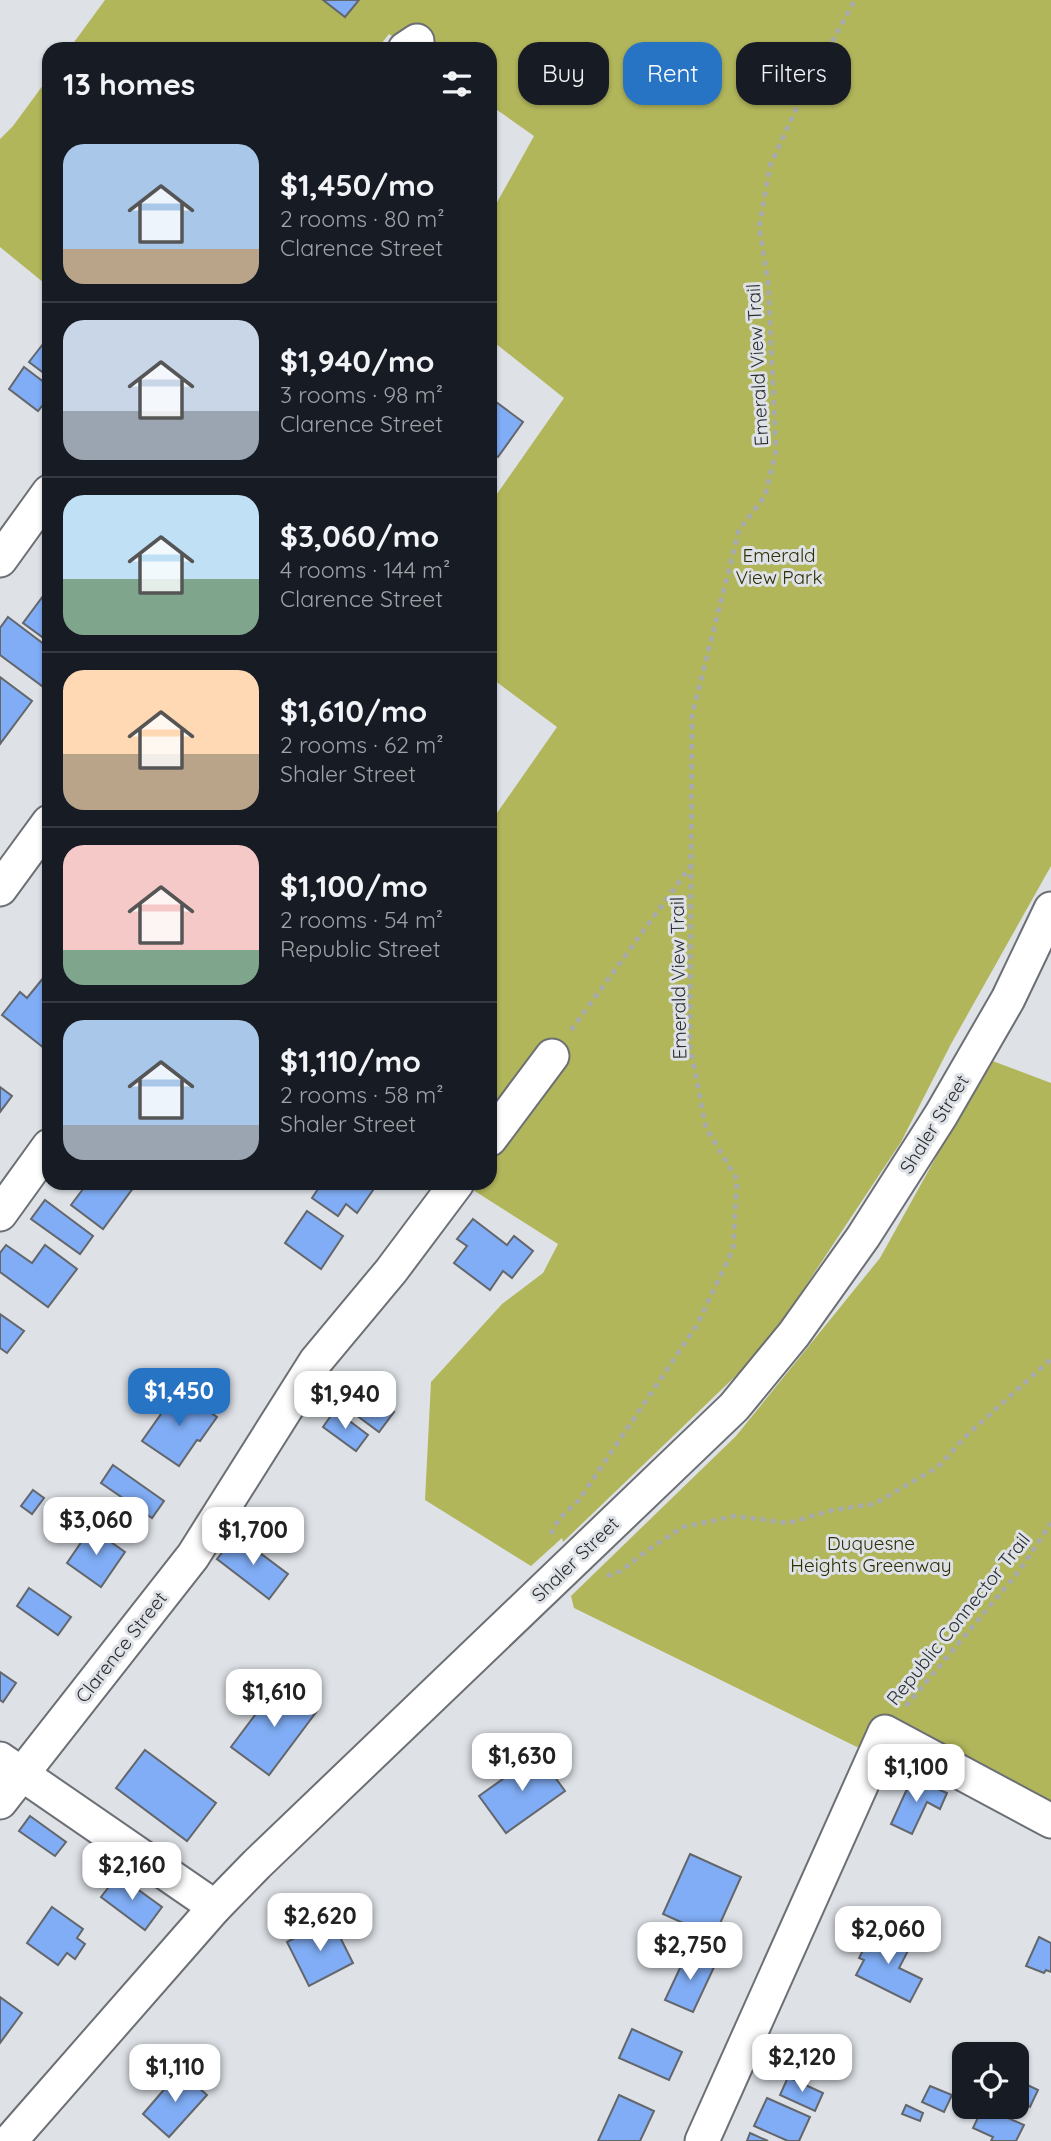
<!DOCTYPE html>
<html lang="en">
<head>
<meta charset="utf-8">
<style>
  :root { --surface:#171b24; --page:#20242c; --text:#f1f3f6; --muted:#9ea1a6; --line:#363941; --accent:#2874c4 }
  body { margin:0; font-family:Quicksand,sans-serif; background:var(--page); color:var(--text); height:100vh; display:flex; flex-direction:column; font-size:26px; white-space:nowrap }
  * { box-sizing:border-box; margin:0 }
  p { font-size:23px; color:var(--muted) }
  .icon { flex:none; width:38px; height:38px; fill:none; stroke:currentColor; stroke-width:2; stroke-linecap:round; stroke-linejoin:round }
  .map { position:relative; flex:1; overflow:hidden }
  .panel { position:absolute; left:42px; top:42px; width:455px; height:1148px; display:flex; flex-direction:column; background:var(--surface); border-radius:21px; box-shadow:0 2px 5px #0004 }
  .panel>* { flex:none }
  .guide { position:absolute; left:518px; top:42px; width:427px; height:63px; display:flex; gap:14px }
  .fabs { position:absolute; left:952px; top:2042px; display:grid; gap:14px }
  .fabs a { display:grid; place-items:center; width:77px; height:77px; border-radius:14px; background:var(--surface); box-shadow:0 2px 5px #0004; font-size:35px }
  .price { position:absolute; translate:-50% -60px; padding:0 16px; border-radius:14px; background:#fff; color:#222; font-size:23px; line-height:46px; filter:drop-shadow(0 2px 4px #0008) }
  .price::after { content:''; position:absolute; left:50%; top:42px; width:21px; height:16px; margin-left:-10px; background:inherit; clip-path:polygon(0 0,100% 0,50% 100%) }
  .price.on { background:var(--accent); color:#fff }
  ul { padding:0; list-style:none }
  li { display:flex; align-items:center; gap:21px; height:175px; padding:0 21px }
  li+li { border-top:2px solid var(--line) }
  li span { display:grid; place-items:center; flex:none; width:196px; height:140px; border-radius:21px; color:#555 }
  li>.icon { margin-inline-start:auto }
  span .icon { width:84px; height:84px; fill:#fffc; stroke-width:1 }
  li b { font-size:30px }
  h2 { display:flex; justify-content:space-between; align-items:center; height:84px; padding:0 21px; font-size:30px }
  .tag { padding:0 24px; border-radius:21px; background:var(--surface); box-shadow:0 2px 5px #0004; font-size:24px; line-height:63px }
  .tag.on { background:var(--accent); color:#fff }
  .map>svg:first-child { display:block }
  .green { fill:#b2b65b }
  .building { fill:#80adf5; stroke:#63666b; stroke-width:2 }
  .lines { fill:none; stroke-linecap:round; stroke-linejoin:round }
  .minor-casing { stroke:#6c6f74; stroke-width:37 }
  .path { stroke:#a6a9ad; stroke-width:4.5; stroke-dasharray:5 5; stroke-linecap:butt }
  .minor { stroke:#fff; stroke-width:33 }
  .labels { text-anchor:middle; stroke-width:6; stroke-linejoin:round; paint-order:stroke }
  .street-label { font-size:19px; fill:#2b2d2f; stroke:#dee2e7 }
  .park-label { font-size:19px; fill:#2d2e05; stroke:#dee2e7 }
</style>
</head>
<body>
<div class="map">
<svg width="1051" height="2141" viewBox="0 0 1051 2141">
  <rect width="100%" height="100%" fill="#dee2e7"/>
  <!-- green -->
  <g class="green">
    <path d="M105 0H1051V866L951 1044 901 1142 783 1320 746 1366 563 1542 562 1538 531 1566 425 1500 431 1382 502 1304 543 1273 558 1244 462 1183H490V823L557 727 490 677V504L564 398 490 339V215L534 136 490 105V49H413L389 34 377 49H69Z"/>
    <path d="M49 77V287L0 247V139L13 126Z"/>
    <path d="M990 1060 1051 1083V1830L863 1750 574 1608 571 1596 736 1436 880 1258Z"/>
  </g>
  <!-- building -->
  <g class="building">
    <path d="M323 0H359L345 17Z"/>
    <path d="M43 344 49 348V377L29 362Z"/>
    <path d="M24 367 49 386V397L38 411 9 389Z"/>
    <path d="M492 399 523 422 498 457 490 452V401Z"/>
    <path d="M49 588V642L23 623Z"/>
    <path d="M8 617 49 648V676L42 686 0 655V628Z"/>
    <path d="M0 677 32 701 0 744Z"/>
    <path d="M44 977 49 981V1052L2 1015 20 992 27 998Z"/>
    <path d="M0 1087 12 1096 0 1112Z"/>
    <path d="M83 1183H135L136 1184 103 1229 71 1205 86 1185Z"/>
    <path d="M322 1183H378L357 1213 346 1204 338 1216 312 1198Z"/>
    <path d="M45 1200 93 1236 80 1254 31 1219Z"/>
    <path d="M307 1211 343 1236 321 1269 285 1243Z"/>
    <path d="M473 1219 507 1245 514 1236 533 1251 512 1278 503 1271 490 1290 454 1263 467 1246 457 1239Z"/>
    <path d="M6 1245 32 1263 45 1245 77 1269 48 1307 0 1272V1253Z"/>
    <path d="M0 1314 24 1331 7 1353 0 1348Z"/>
    <path d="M355 1383 394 1412 379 1432 340 1403Z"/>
    <path d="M178 1390 217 1417 200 1441 197 1440 179 1466 142 1441Z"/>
    <path d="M335 1410 368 1435 356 1451 323 1427Z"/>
    <path d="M113 1465 164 1501 152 1518 101 1483Z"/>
    <path d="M33 1490 44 1498 32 1514 21 1506Z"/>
    <path d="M91 1528 125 1552 101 1587 67 1563Z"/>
    <path d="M236 1535 288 1574 269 1599 217 1559Z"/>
    <path d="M29 1588 71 1617 58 1635 17 1606Z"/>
    <path d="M0 1672 16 1683 3 1702 0 1700Z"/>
    <path d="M279 1683 317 1711 269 1775 231 1747Z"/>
    <path d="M145 1750 216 1803 187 1841 116 1788Z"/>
    <path d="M538 1754 565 1791 506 1833 479 1796Z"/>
    <path d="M912 1778 947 1793 940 1809 927 1802 912 1834 891 1824Z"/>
    <path d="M30 1816 66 1842 55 1856 19 1831Z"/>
    <path d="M690 1854 741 1877 714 1937 663 1914Z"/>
    <path d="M118 1875 162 1907 145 1930 101 1897Z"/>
    <path d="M52 1907 83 1929 77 1938 85 1944 75 1959 67 1953 58 1965 27 1943Z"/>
    <path d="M331 1919 353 1963 309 1986 287 1942Z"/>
    <path d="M874 1929 910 1947 899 1968 922 1979 910 2002 856 1975 864 1960 859 1958Z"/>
    <path d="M1039 1937 1051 1943V1972L1046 1970 1044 1973 1026 1966Z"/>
    <path d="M687 1953 715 1965 693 2012 665 2000Z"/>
    <path d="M0 1997 22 2013 0 2043Z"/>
    <path d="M632 2029 682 2052 669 2080 619 2058Z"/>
    <path d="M818 2044 842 2055 832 2077 808 2066Z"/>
    <path d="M964 2070V2086L958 2084Z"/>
    <path d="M180 2071 207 2095 169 2137 143 2114Z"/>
    <path d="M788 2077 823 2093 815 2111 780 2095Z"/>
    <path d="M1017 2080 1038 2090 1030 2107 1017 2101Z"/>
    <path d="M930 2086 952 2095 944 2112 922 2102Z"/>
    <path d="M619 2095 654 2111 640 2141H598Z"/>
    <path d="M767 2098 810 2117 799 2141H788L754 2126Z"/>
    <path d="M906 2105 923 2113 920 2121 902 2114Z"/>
    <path d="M983 2107 1024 2125 1016 2141H991L993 2137 973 2128Z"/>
    <path d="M750 2133 768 2141H747Z"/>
  </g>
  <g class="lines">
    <defs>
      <g id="minor">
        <path d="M405 49 417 41"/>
        <path d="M0 560 49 492"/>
        <path d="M0 889 49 822"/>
        <path d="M490 1139 552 1056"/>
        <path d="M0 1214 49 1146"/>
        <path d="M0 1759 215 1907"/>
        <path d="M0 1802 193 1556 316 1361 391 1271 457 1183"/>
        <path d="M10 2141 215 1907 257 1864 734 1407 794 1334 863 1237 941 1115 1008 999 1051 909"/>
        <path d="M702 2141 885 1732 1051 1821"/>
      </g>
    </defs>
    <!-- minor casing -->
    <use href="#minor" class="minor-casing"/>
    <!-- path -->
    <g class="path">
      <path d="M571 1030 690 867"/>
      <path d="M551 1534 559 1519 579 1500 697 1325 733 1249 737 1179 706 1128 690 1046 692 715 739 530 765 496 776 451 768 281 759 227 770 166 800 100 855 0"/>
      <path d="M607 1576 621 1571 649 1549 683 1527 735 1516 788 1523 833 1510 874 1504 938 1467 966 1436 1051 1359"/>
      <path d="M906 1706 1020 1570 1051 1523"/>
    </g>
    <!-- minor -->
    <use href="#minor" class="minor"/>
  </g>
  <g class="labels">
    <!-- street labels -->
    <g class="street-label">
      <text transform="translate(757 365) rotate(-93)" y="7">Emerald View Trail</text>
      <text transform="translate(678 978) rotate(-91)" y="7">Emerald View Trail</text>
      <text transform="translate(934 1124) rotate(-58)" y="7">Shaler Street</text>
      <text transform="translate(575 1559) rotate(-44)" y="7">Shaler Street</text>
      <text transform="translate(958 1619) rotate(-51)" y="7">Republic Connector Trail</text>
      <text transform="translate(121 1647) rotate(-52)" y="7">Clarence Street</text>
    </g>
    <!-- park labels -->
    <g class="park-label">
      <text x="779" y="562">Emerald<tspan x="779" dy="22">View Park</tspan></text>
      <text x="871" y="1550">Duquesne<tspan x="871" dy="22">Heights Greenway</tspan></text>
    </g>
  </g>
</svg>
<div class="fabs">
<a><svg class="icon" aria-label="locate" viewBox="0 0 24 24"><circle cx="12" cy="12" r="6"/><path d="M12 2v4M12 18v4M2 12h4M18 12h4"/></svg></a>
</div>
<b class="price on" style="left:179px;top:1428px">$1,450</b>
<b class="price" style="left:345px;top:1431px">$1,940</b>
<b class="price" style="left:96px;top:1557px">$3,060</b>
<b class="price" style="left:253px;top:1567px">$1,700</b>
<b class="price" style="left:274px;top:1729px">$1,610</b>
<b class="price" style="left:522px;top:1793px">$1,630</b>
<b class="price" style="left:916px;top:1804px">$1,100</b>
<b class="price" style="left:132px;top:1902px">$2,160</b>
<b class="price" style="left:320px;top:1953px">$2,620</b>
<b class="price" style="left:888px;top:1966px">$2,060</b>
<b class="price" style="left:690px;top:1982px">$2,750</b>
<b class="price" style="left:802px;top:2094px">$2,120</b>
<b class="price" style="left:175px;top:2104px">$1,110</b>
<div class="guide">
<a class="tag">Buy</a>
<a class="tag on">Rent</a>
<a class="tag">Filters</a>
</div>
<section class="panel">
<h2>13 homes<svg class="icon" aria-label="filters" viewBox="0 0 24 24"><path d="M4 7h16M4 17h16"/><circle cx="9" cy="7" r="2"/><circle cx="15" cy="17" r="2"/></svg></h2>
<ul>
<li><span style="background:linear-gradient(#a9c7e8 75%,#b9a48a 0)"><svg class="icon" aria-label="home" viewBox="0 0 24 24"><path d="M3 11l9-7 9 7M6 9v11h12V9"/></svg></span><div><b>$1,450/mo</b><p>2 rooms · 80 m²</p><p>Clarence Street</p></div></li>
<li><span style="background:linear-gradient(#c9d6e8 65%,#9aa5b1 0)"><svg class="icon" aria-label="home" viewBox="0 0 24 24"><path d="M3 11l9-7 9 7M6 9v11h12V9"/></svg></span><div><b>$1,940/mo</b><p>3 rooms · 98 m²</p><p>Clarence Street</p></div></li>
<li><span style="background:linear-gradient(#bfe0f5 60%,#7fa58c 0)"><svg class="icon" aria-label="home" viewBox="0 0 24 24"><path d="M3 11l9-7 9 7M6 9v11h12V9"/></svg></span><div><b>$3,060/mo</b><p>4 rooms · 144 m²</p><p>Clarence Street</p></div></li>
<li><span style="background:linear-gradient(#ffd9b3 60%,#b9a48a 0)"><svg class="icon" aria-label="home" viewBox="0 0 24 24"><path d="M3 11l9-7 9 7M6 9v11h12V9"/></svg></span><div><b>$1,610/mo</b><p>2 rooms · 62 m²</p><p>Shaler Street</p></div></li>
<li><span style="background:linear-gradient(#f6c9c9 75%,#7fa58c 0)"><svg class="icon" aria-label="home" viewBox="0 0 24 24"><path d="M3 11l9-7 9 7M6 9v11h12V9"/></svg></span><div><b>$1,100/mo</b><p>2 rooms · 54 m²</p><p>Republic Street</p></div></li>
<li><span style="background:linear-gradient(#a9c7e8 75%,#9aa5b1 0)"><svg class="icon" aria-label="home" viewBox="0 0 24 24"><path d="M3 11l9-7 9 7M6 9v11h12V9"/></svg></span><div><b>$1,110/mo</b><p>2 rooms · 58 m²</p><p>Shaler Street</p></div></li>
</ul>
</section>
</div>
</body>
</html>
